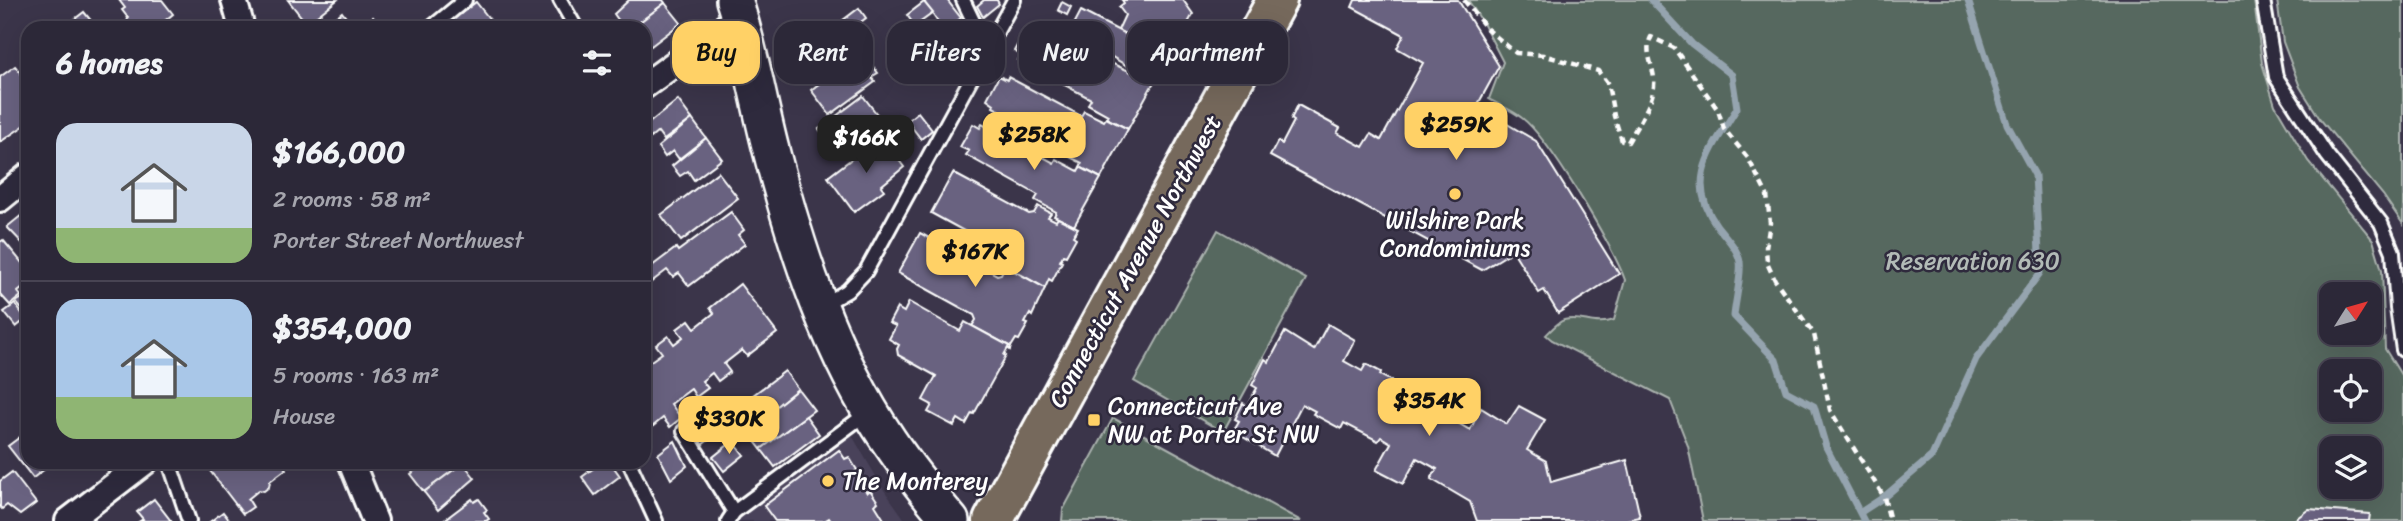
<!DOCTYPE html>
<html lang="en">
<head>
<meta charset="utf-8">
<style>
  :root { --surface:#2c2838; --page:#343040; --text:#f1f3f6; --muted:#a6a6ae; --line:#484453; --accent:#ffd166 }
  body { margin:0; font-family:Sriracha,sans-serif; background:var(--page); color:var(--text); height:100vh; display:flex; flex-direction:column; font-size:26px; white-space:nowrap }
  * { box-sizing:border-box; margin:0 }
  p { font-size:23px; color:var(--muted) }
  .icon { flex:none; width:38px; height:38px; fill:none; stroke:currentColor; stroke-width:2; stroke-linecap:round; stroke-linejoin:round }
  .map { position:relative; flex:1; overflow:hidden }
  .details { position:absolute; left:21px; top:21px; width:630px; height:448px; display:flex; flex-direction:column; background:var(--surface); border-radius:21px; box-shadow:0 7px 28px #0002,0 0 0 2px var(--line) }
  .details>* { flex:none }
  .hud { position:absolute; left:672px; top:21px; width:665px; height:63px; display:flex; gap:14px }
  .needle { width:46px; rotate:53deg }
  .tools { position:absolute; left:2319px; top:282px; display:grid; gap:14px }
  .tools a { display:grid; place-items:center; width:63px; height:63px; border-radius:14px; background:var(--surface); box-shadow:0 7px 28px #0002,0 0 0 2px var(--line); font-size:35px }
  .price { position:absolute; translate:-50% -60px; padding:0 16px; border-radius:14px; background:var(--accent); color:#111; font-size:23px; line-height:46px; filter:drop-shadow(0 2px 4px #0008) }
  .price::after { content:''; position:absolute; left:50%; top:42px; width:21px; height:16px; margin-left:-10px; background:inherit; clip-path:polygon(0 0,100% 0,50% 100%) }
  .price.active { background:#222; color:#fff }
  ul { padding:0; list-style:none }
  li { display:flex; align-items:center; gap:21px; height:175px; padding:0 35px }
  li+li { border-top:2px solid var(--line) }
  li span { display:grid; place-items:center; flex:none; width:196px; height:140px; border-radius:21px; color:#555 }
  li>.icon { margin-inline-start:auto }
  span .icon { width:84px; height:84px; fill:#fffc; stroke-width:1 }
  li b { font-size:30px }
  h2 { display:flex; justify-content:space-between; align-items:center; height:84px; padding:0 35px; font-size:30px }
  .tag { padding:0 24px; border-radius:21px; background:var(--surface); box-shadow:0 7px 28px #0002,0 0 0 2px var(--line); font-size:24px; line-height:63px }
  .tag.active { background:var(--accent); color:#111 }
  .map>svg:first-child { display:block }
  .built { fill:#49425a }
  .green { fill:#57675f; stroke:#abb3af; stroke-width:2; fill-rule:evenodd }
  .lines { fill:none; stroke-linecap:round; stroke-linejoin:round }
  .stream { stroke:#95a4af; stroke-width:7 }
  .building { fill:#696280; stroke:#fff; stroke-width:2 }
  .lane-casing { stroke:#fff; stroke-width:18 }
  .street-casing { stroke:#fff; stroke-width:30 }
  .secondary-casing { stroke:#fff; stroke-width:40 }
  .primary-casing { stroke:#fff; stroke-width:44 }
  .path { stroke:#fff; stroke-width:4.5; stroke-dasharray:7 5; stroke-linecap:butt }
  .lane { stroke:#2f2a3d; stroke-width:12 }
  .street { stroke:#2f2a3d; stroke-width:24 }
  .secondary { stroke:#2f2a3d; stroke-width:35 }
  .primary { stroke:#76695c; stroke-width:38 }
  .poi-dot { fill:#ffd166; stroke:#2f2a3d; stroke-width:2.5 }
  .labels { text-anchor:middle; stroke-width:5; stroke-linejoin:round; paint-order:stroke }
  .poi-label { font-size:24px; fill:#fff; stroke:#2f2a3d; text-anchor:start }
  .street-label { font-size:24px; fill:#fff; stroke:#2f2a3d }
  .park-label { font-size:24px; fill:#b3bbb7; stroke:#2f2a3d }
</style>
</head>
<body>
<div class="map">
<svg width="2403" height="521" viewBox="0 0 2403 521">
  <rect width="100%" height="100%" fill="#3b354a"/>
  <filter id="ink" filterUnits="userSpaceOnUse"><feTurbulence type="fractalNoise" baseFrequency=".0143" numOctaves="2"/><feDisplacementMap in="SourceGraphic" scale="14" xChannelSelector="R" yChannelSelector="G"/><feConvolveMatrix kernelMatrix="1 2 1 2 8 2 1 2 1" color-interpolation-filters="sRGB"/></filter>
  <g filter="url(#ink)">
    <!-- built -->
    <path class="built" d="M850 432 884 490 906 521H734L739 512Z"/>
    <!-- green -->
    <g class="green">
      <path d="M1468 0H2254L2262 63 2275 105 2308 161 2373 240 2382 270 2385 349 2403 378V521H1703L1688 446 1670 400 1552 340 1546 335C1551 330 1558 322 1564 320 1581 315 1594 327 1614 320L1625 280C1614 248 1548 137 1522 118 1512 110 1499 105 1489 99L1503 62 1483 23ZM2331 294H2370V332H2331ZM2331 371H2370V410H2331ZM2331 448H2370V486H2331Z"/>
      <path d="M2277 0H2403V224L2383 195 2320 119 2300 87 2283 42Z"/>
      <path d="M1218 230 1306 279 1223 432 1134 381Z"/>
      <path d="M1113 418 1301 521H1062L1063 510Z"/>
    </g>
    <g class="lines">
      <!-- stream -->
      <g class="stream">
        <path d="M1651 0 1692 44 1732 75 1737 108C1712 149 1684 180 1717 226 1725 236 1738 249 1740 262 1742 273 1735 303 1734 316L1776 360 1786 391 1814 406 1826 447 1864 521"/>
        <path d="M1861 512 1884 497 1932 456 1976 359 2040 273 2035 175 2007 124 1968 0"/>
      </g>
    </g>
    <!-- building -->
    <g class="building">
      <path d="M119 0H162L173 14 156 28H129L127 23 128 18 122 10 125 8Z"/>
      <path d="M288 0H337L307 24Z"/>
      <path d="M629 0H663L665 3 636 25 634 22 624 28 614 14Z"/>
      <path d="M927 0H947L961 18 944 31 924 2Z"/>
      <path d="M984 0H997L999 4 983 17 977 6Z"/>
      <path d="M1122 0H1183L1193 14 1169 57 1150 47 1151 44 1143 39 1141 43 1118 30 1125 15 1119 7 1124 3Z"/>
      <path d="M1355 0H1458L1499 66 1477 106 1536 141 1619 274 1558 313 1544 290 1539 293 1513 251 1482 270 1270 156 1278 141 1282 144 1294 121 1291 119 1298 105 1340 128 1337 133 1363 147 1371 134 1381 140 1423 63 1397 48 1404 35 1352 7Z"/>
      <path d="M476 2 491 21 482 28H442Z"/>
      <path d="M924 2 933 13 915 26 907 15Z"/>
      <path d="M1062 2 1071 7 1067 15 1058 10Z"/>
      <path d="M665 3 681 23 651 46 648 44 644 47V28H638L636 25Z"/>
      <path d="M859 8 866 18 853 28 865 43 821 77 801 52Z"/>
      <path d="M1081 11 1131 37 1128 43 1164 63 1154 82 1109 55 1111 51 1070 32Z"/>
      <path d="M84 12 97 28H63Z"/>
      <path d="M342 12 353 27 351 28H322Z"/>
      <path d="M373 17 382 28H359Z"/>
      <path d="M1026 29 1033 32 1035 29 1108 68 1111 63 1154 82 1128 129 1106 118 1108 115 1088 104 1091 99 1018 60 1021 55 1014 51Z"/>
      <path d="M865 55 878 73 871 77 875 82 830 115 811 90 850 60 853 64Z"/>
      <path d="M15 66 28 82V123L0 142V77Z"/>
      <path d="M999 76 1007 80 1008 77 1081 116 1084 111 1104 121 1106 118 1128 129 1101 178 1080 167 1082 163 1062 153 1065 146 993 107 994 104 987 99Z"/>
      <path d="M863 96 883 122 838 155 819 129Z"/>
      <path d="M678 100 692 119 664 140 658 132 651 138 644 127Z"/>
      <path d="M918 112 932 130 921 139 907 121Z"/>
      <path d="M692 119 706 138 679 159 673 151 665 157 658 147Z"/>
      <path d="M973 124 980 128 982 124 1054 163 1056 159 1078 171 1080 167 1101 178 1074 226 1054 216 1056 212 1035 200 1038 195 966 155 969 151 960 147Z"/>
      <path d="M706 138 722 159 694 180 688 171 680 176 672 166Z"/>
      <path d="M883 139 904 167 881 186 884 190 854 212 828 177 862 151 864 154Z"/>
      <path d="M718 172 738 198 681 241 661 215Z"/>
      <path d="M953 173 1029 214 1034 213 1038 206 1051 213 1048 217 1056 221 1058 218 1078 228 1073 236 1076 238 1066 256 1063 255 1060 261 1062 262 1052 281 1049 279 1045 288 1005 266 1009 259 1008 255 931 213Z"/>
      <path d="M28 210V249L7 227Z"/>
      <path d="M731 212 744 230 738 235 745 244 689 286 679 273 673 277 667 270 650 283 644 272 676 248 678 251Z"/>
      <path d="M920 233 997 275 1001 274 1005 266 1045 288 1032 316 1030 314 1025 323 1028 324 1019 340 1016 339 1011 347 972 326 976 320 974 315 898 273Z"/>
      <path d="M3 240 28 270V284L18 292 21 296 10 305 0 294V242Z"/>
      <path d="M740 284 777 333 747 356 742 350 724 364 730 372 718 381 712 373 702 381 708 388 696 397 691 389 671 404 681 418 670 427 663 418 646 432 644 429V366L662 353 656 345 668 336 674 344 683 337 677 329 689 320 695 328 714 313 710 308Z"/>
      <path d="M24 297 28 302V317L16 302Z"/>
      <path d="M909 302 960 331 965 322 1011 347 1010 350 1008 348 1004 355 1006 356 974 414 972 413 966 424 958 419 954 426 928 412 932 405 923 400 936 376 898 355 897 349 899 345 889 339 896 326 889 323 897 308 904 312Z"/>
      <path d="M15 304 26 319 16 327 4 312Z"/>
      <path d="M1328 324 1355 340 1344 361 1362 371 1366 364 1381 372 1380 375 1439 407 1440 405 1455 413 1451 419 1470 430 1481 408 1507 424 1519 406 1545 420 1527 450 1546 461 1551 482 1627 460 1640 517 1622 521H1477L1470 502 1431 479 1437 469 1417 458 1403 484 1376 470 1391 443 1381 437 1378 441 1344 423 1341 429 1313 414 1315 411 1302 404 1275 456 1233 431 1239 421 1235 419 1243 403 1247 406 1257 388 1252 385 1265 359 1269 362 1285 332 1314 350Z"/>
      <path d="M785 371 798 389 746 430 732 411Z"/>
      <path d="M798 389 814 410 761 449 746 430Z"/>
      <path d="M711 414 723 429 702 445 695 427Z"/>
      <path d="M806 416 819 434 775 467 761 449Z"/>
      <path d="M28 431V462H54L33 478 8 446Z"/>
      <path d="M675 441 687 466 671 479 658 454Z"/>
      <path d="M733 441 744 455 724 471 713 457Z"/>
      <path d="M839 450 845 459 849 457 857 470 854 472 867 493 870 490 878 502 875 505 885 521H831L829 518 824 521H775L764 506Z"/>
      <path d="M213 462H280L286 469 270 481 269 487 264 491 259 490 248 499 253 507 243 514 207 467Z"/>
      <path d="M426 462H462L463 463 424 492 410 474Z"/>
      <path d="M582 462H602L590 472Z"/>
      <path d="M602 462H610L620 476 595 495 582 477Z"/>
      <path d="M463 463 475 478 438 510 424 492Z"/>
      <path d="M12 472 36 503 20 515 7 505 2 509 0 507V481Z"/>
      <path d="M154 499 171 521H140L143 519 137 512Z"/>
      <path d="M472 499 474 502 479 499 487 510 484 512 489 519 486 521H443Z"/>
      <path d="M2309 509 2370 514 2369 521H2293Z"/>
      <path d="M223 512 230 521H211Z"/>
    </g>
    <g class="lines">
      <defs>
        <g id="lane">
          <path d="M560 0 576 28"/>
          <path d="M963 0 987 50"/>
          <path d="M2263 0 2276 77 2327 155 2381 223 2393 252 2397 308 2403 350"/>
          <path d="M431 28 465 0"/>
          <path d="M821 306 847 291 866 271 1014 0"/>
          <path d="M684 431 734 512"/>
          <path d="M169 462 189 521"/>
          <path d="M629 462 656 521"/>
          <path d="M728 521 734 512 867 413"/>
        </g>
        <g id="street">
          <path d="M234 0 242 28"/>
          <path d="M644 86 739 17"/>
          <path d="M0 199 28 176"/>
          <path d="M351 462 375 521"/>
          <path d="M68 521 145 462"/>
        </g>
        <path id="secondary" d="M734 0C750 49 758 100 771 150 797 251 830 354 889 441 908 469 929 495 951 521"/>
        <path id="primary" d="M993 521 1277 0"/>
      </defs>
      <!-- lane casing -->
      <use href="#lane" class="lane-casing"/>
      <!-- street casing -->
      <use href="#street" class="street-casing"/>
      <!-- secondary casing -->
      <use href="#secondary" class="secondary-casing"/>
      <!-- primary casing -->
      <use href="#primary" class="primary-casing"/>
      <!-- path -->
      <path class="path" d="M1464 0 1487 29 1516 53 1543 55 1598 71 1608 84 1614 116 1622 141 1628 142C1636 127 1653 103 1654 86 1656 69 1643 53 1651 37L1674 48 1718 110 1724 129 1748 158 1767 195 1770 223 1766 247 1767 263 1775 280 1814 334 1830 410 1884 497 1890 521"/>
      <!-- lane -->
      <use href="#lane" class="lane"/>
      <!-- street -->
      <use href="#street" class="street"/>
      <!-- secondary -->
      <use href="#secondary" class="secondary"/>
      <!-- primary -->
      <use href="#primary" class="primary"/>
    </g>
  </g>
  <!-- markers -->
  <g class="poi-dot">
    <circle cx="1455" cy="194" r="7"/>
    <rect x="1087" y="413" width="14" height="14" rx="3.5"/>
    <circle cx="828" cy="481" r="7"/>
  </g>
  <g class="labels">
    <!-- poi labels -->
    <g class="poi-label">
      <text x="1455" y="228" text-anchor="middle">Wilshire Park<tspan x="1455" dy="28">Condominiums</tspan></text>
      <text x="1108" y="414">Connecticut Ave<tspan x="1108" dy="28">NW at Porter St NW</tspan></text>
      <text x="842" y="489">The Monterey</text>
    </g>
    <!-- street labels -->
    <g class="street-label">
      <text transform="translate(1135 261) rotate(-61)" y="8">Connecticut Avenue Northwest</text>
    </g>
    <!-- park labels -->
    <g class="park-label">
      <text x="1973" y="269">Reservation 630</text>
    </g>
  </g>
</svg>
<div class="tools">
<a><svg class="needle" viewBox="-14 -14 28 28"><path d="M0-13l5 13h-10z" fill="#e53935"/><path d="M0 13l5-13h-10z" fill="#a6a6ae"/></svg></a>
<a><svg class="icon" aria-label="locate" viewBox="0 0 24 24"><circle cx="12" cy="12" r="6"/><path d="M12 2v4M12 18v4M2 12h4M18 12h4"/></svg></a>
<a><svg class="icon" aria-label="layers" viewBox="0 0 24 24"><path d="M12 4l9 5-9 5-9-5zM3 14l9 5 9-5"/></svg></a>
</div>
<b class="price" style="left:1456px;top:162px">$259K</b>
<b class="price" style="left:1034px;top:172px">$258K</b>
<b class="price active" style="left:866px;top:175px">$166K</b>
<b class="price" style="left:975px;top:289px">$167K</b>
<b class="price" style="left:1429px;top:438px">$354K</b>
<b class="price" style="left:729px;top:456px">$330K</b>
<div class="hud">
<a class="tag active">Buy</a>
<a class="tag">Rent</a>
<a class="tag">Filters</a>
<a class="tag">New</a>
<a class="tag">Apartment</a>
</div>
<section class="details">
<h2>6 homes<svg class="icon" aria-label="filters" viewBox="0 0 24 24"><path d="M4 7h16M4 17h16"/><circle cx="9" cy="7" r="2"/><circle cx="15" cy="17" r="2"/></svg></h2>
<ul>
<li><span style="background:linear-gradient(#c9d6e8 75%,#8fb573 0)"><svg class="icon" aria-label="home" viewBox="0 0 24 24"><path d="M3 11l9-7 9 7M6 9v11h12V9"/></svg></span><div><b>$166,000</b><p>2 rooms · 58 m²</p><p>Porter Street Northwest</p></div></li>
<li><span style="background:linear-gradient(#a9c7e8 70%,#8fb573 0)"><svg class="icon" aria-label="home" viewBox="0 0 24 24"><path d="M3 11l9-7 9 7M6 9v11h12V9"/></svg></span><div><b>$354,000</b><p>5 rooms · 163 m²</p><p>House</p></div></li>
</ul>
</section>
</div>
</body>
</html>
